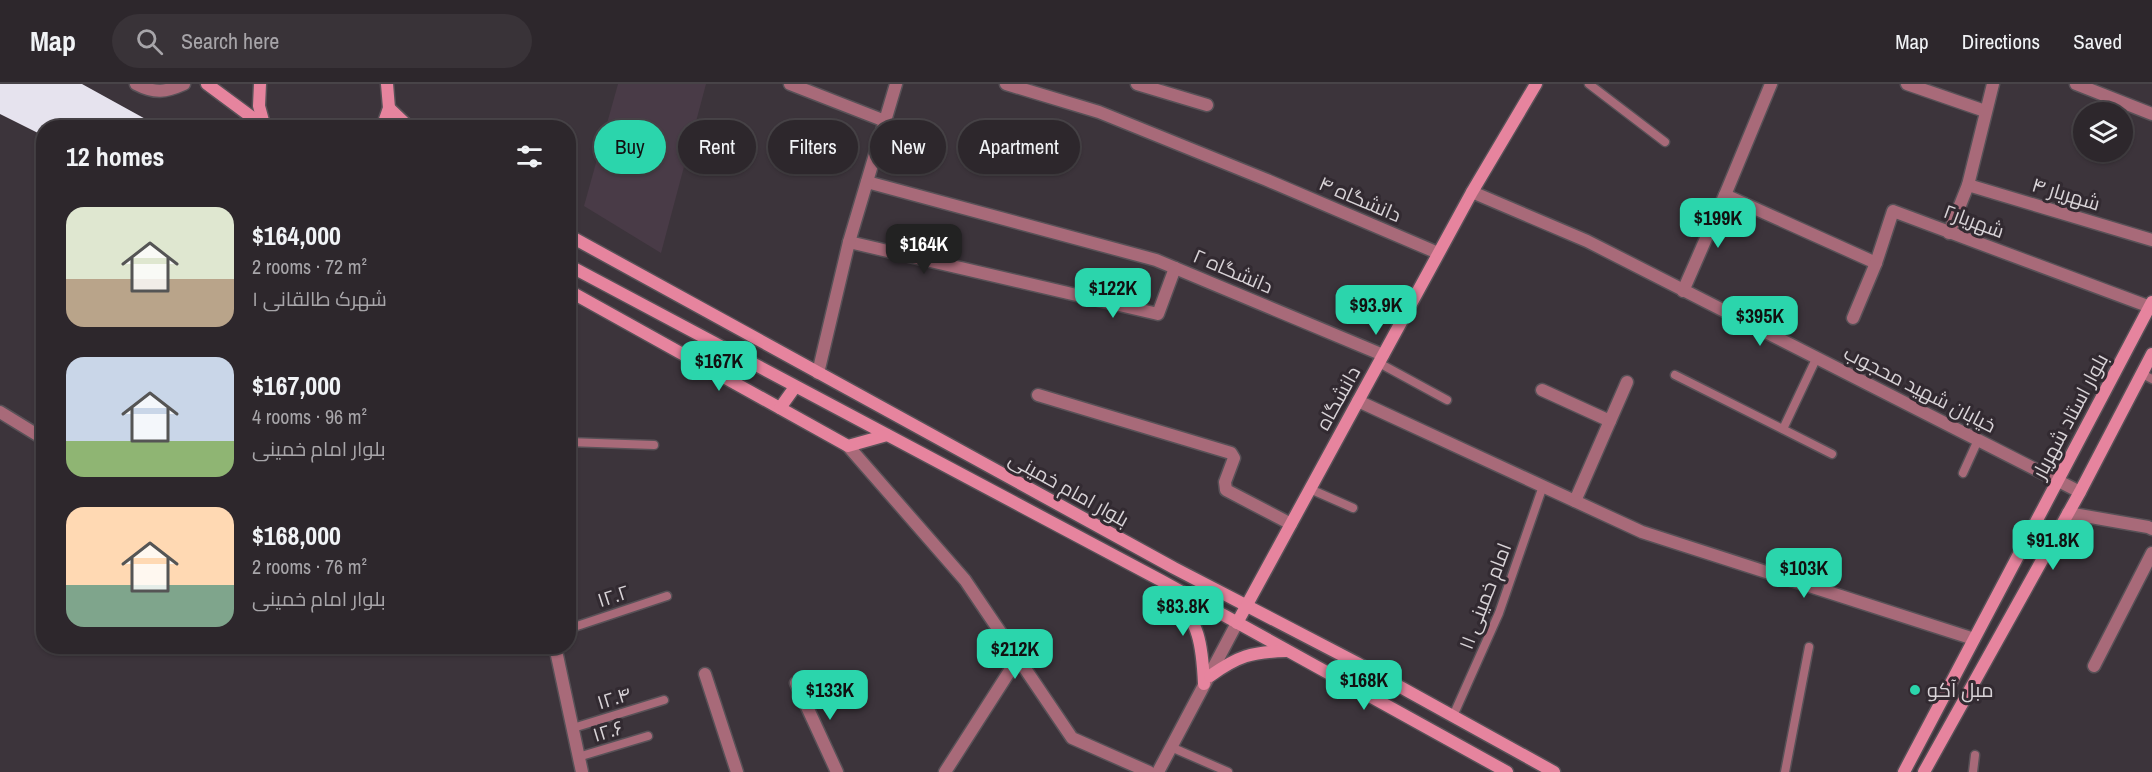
<!DOCTYPE html>
<html lang="en">
<head>
<meta charset="utf-8">
<style>
  :root { --surface:#2d272c; --page:#393338; --text:#f1f3f6; --muted:#a7a5a9; --line:#484448; --accent:#2bd5ac }
  body { margin:0; font-family:"Archivo Narrow",Cairo,sans-serif; background:var(--page); color:var(--text); height:100vh; display:flex; flex-direction:column; font-size:22px; white-space:nowrap }
  * { box-sizing:border-box; margin:0 }
  p { font-size:20px; color:var(--muted) }
  .icon { flex:none; width:33px; height:33px; fill:none; stroke:currentColor; stroke-width:2; stroke-linecap:round; stroke-linejoin:round }
  .map { position:relative; flex:1; overflow:hidden }
  .panel { position:absolute; left:36px; top:36px; width:540px; height:534px; display:flex; flex-direction:column; background:var(--surface); border-radius:24px; box-shadow:0 2px 4px #0004,0 0 0 2px var(--line) }
  .panel>* { flex:none }
  .guide { position:absolute; left:594px; top:36px; width:570px; height:54px; display:flex; gap:12px }
  .fabs { position:absolute; left:2073px; top:18px; display:grid; gap:12px }
  .fabs a { display:grid; place-items:center; width:60px; height:60px; border-radius:50%; background:var(--surface); box-shadow:0 2px 4px #0004,0 0 0 2px var(--line); font-size:30px }
  .price { position:absolute; translate:-50% -51px; padding:0 14px; border-radius:12px; background:var(--accent); color:#111; font-size:20px; line-height:39px; filter:drop-shadow(0 2px 3px #0008) }
  .price::after { content:''; position:absolute; left:50%; top:36px; width:18px; height:14px; margin-left:-9px; background:inherit; clip-path:polygon(0 0,100% 0,50% 100%) }
  .price.active { background:#222; color:#fff }
  ul { padding:0; list-style:none }
  li { display:flex; align-items:center; gap:18px; height:150px; padding:0 30px }
  li span { display:grid; place-items:center; flex:none; width:168px; height:120px; border-radius:18px; color:#555 }
  li>.icon { margin-inline-start:auto }
  span .icon { width:72px; height:72px; fill:#fffc; stroke-width:1 }
  li b { font-size:26px }
  h2 { display:flex; justify-content:space-between; align-items:center; height:72px; padding:0 30px; font-size:26px }
  .pill { padding:0 21px; border-radius:27px; background:var(--surface); box-shadow:0 2px 4px #0004,0 0 0 2px var(--line); font-size:21px; line-height:54px }
  .pill.active { background:var(--accent); color:#111 }
  header { display:flex; align-items:center; gap:36px; box-sizing:border-box; height:84px; padding:0 30px; background:var(--surface); border-bottom:2px solid var(--line) }
  header strong { font-size:28px }
  nav { display:flex; gap:33px; margin-inline-start:auto; font-size:21px }
  .search { width:420px; height:54px; background:var(--page); display:flex; align-items:center; gap:15px; box-sizing:border-box; padding:0 21px; border-radius:33px; color:var(--muted); font-size:22px }
  .map>svg:first-child { display:block }
  .built { fill:#493b47 }
  .building { fill:#e6e3ee }
  .lines { fill:none; stroke-linecap:round; stroke-linejoin:round }
  .service-casing { stroke:#585157; stroke-width:11 }
  .minor-casing { stroke:#585157; stroke-width:15 }
  .tertiary-casing { stroke:#585157; stroke-width:15 }
  .secondary-casing { stroke:#585157; stroke-width:15 }
  .service { stroke:#a86a79; stroke-width:8 }
  .minor { stroke:#a86a79; stroke-width:12 }
  .tertiary { stroke:#a86a79; stroke-width:12 }
  .secondary { stroke:#e6849e; stroke-width:12 }
  .poi-dot { fill:#2bd5ac; stroke:#322a31; stroke-width:2 }
  .labels { text-anchor:middle; stroke-width:6; stroke-linejoin:round; paint-order:stroke }
  .street-label { font-size:20px; fill:#d8d3d7; stroke:#322a31 }
  .poi-label { font-size:20px; fill:#d8d3d7; stroke:#322a31; text-anchor:start }
</style>
</head>
<body>
<header>
<strong>Map</strong>
<div class="search"><svg class="icon" aria-label="search" viewBox="0 0 24 24"><circle cx="10" cy="10" r="6"/><path d="M15 15l6 6"/></svg>Search here</div>
<nav><a>Map</a><a>Directions</a><a>Saved</a></nav>
</header>
<div class="map">
<svg width="2152" height="688" viewBox="0 0 2152 688">
  <rect width="100%" height="100%" fill="#3c343b"/>
  <!-- built -->
  <path class="built" d="M618 0H706L661 169 584 122Z"/>
  <!-- building -->
  <path class="building" d="M0 0H82L160 43 164 39 173 44H44V52L0 30Z"/>
  <g class="lines">
    <defs>
      <g id="service">
        <path d="M1589 0 1665 58"/>
        <path d="M1379 279 1447 316"/>
        <path d="M2142 290 2152 295"/>
        <path d="M1675 291 1832 370"/>
        <path d="M1783 345 1816 275"/>
        <path d="M568 358 654 361"/>
        <path d="M1963 389 1978 356"/>
        <path d="M1310 405 1353 424"/>
        <path d="M568 545 667 512"/>
        <path d="M1453 632 1499 529 1543 402"/>
        <path d="M573 644 664 616"/>
        <path d="M1171 663 1228 688"/>
        <path d="M578 673 648 652"/>
        <path d="M1785 688 1809 563"/>
        <path d="M1973 688 1975 671"/>
      </g>
      <g id="minor">
        <path d="M136 0C155 10 166 8 184 0"/>
        <path d="M790 0 885 37"/>
        <path d="M1006 0 1099 28 1267 96 1438 169"/>
        <path d="M1137 0 1207 21"/>
        <path d="M1771 0 1725 111 1876 179"/>
        <path d="M1907 0 1985 27"/>
        <path d="M2076 0 2152 30"/>
        <path d="M867 98 1156 176 1383 271"/>
        <path d="M1968 101 2152 156"/>
        <path d="M1472 108 1587 157 2080 408"/>
        <path d="M1949 149 1968 101 1993 0"/>
        <path d="M849 158 1158 230 1175 184"/>
        <path d="M1683 207 1725 111"/>
        <path d="M1853 234 1876 179 1893 127 2150 223"/>
        <path d="M1542 306 1610 337"/>
        <path d="M1038 311 1231 369 1234 374 1225 398 1226 406 1291 440"/>
        <path d="M1358 317 1642 448 1974 555"/>
        <path d="M0 328 44 355"/>
        <path d="M848 362 965 496 1072 654 1149 688"/>
        <path d="M1575 417 1627 298"/>
        <path d="M2068 429 2148 443 2152 445"/>
        <path d="M555 562 582 688"/>
        <path d="M2094 582 2152 469"/>
        <path d="M705 590 737 688"/>
        <path d="M796 599 837 688"/>
        <path d="M945 688 1018 574"/>
        <path d="M1158 688 1237 539"/>
      </g>
      <path id="tertiary" d="M818 289 849 158 896 0"/>
      <g id="secondary">
        <path d="M207 0 265 43"/>
        <path d="M260 0 259 22 265 44"/>
        <path d="M389 24 410 44"/>
        <path d="M382 44 389 24 387 0"/>
        <path d="M568 151 1174 484 1357 579 1554 688"/>
        <path d="M568 181 1162 497 1507 688"/>
        <path d="M568 204 571 208 848 362 887 351"/>
        <path d="M780 324 795 303"/>
        <path d="M1173 506C1199 542 1202 557 1204 600"/>
        <path d="M1237 539 1472 108 1536 0"/>
        <path d="M1210 592C1238 572 1251 568 1286 567"/>
        <path d="M1904 688 2152 218"/>
        <path d="M1924 688 2080 408 2152 270"/>
      </g>
    </defs>
    <!-- service casing -->
    <use href="#service" class="service-casing"/>
    <!-- minor casing -->
    <use href="#minor" class="minor-casing"/>
    <!-- tertiary casing -->
    <use href="#tertiary" class="tertiary-casing"/>
    <!-- secondary casing -->
    <use href="#secondary" class="secondary-casing"/>
    <!-- service -->
    <use href="#service" class="service"/>
    <!-- minor -->
    <use href="#minor" class="minor"/>
    <!-- tertiary -->
    <use href="#tertiary" class="tertiary"/>
    <!-- secondary -->
    <use href="#secondary" class="secondary"/>
  </g>
  <!-- markers -->
  <circle class="poi-dot" cx="1915" cy="606" r="6"/>
  <g class="labels">
    <!-- street labels -->
    <g class="street-label">
      <text transform="translate(2066 110) rotate(17)" y="7">شهریار ۴</text>
      <text transform="translate(1360 115) rotate(23)" y="7">دانشگاه ۴</text>
      <text transform="translate(1974 137) rotate(20)" y="7">شهریار۲</text>
      <text transform="translate(1233 187) rotate(23)" y="7">دانشگاه ۲</text>
      <text transform="translate(1920 305) rotate(27)" y="7">خیابان شهید محجوب</text>
      <text transform="translate(1338 314) rotate(-61)" y="7">دانشگاه</text>
      <text transform="translate(2070 332) rotate(-62)" y="7">بلوار استاد شهریار</text>
      <text transform="translate(1069 405) rotate(29)" y="7">بلوار امام خمینی</text>
      <text transform="translate(613 512) rotate(-18)" y="7">۱۲.۲</text>
      <text transform="translate(1485 512) rotate(-69)" y="7">امام خمینی ۱۱</text>
      <text transform="translate(614 614) rotate(-17)" y="7">۱۲.۴</text>
      <text transform="translate(608 647) rotate(-17)" y="7">۱۲.۶</text>
    </g>
    <!-- poi labels -->
    <g class="poi-label">
      <text x="1927" y="613">مبل آکو</text>
    </g>
  </g>
</svg>
<div class="fabs">
<a><svg class="icon" aria-label="layers" viewBox="0 0 24 24"><path d="M12 4l9 5-9 5-9-5zM3 14l9 5 9-5"/></svg></a>
</div>
<b class="price" style="left:1718px;top:165px">$199K</b>
<b class="price active" style="left:924px;top:191px">$164K</b>
<b class="price" style="left:1113px;top:235px">$122K</b>
<b class="price" style="left:1376px;top:252px">$93.9K</b>
<b class="price" style="left:1760px;top:263px">$395K</b>
<b class="price" style="left:719px;top:308px">$167K</b>
<b class="price" style="left:2053px;top:487px">$91.8K</b>
<b class="price" style="left:1804px;top:515px">$103K</b>
<b class="price" style="left:1183px;top:553px">$83.8K</b>
<b class="price" style="left:1015px;top:596px">$212K</b>
<b class="price" style="left:1364px;top:627px">$168K</b>
<b class="price" style="left:830px;top:637px">$133K</b>
<div class="guide">
<a class="pill active">Buy</a>
<a class="pill">Rent</a>
<a class="pill">Filters</a>
<a class="pill">New</a>
<a class="pill">Apartment</a>
</div>
<section class="panel">
<h2>12 homes<svg class="icon" aria-label="filters" viewBox="0 0 24 24"><path d="M4 7h16M4 17h16"/><circle cx="9" cy="7" r="2"/><circle cx="15" cy="17" r="2"/></svg></h2>
<ul>
<li><span style="background:linear-gradient(#dfe7d0 60%,#b9a48a 0)"><svg class="icon" aria-label="home" viewBox="0 0 24 24"><path d="M3 11l9-7 9 7M6 9v11h12V9"/></svg></span><div><b>$164,000</b><p>2 rooms · 72 m²</p><p>شهرک طالقانی ۱</p></div></li>
<li><span style="background:linear-gradient(#c9d6e8 70%,#8fb573 0)"><svg class="icon" aria-label="home" viewBox="0 0 24 24"><path d="M3 11l9-7 9 7M6 9v11h12V9"/></svg></span><div><b>$167,000</b><p>4 rooms · 96 m²</p><p>بلوار امام خمینی</p></div></li>
<li><span style="background:linear-gradient(#ffd9b3 65%,#7fa58c 0)"><svg class="icon" aria-label="home" viewBox="0 0 24 24"><path d="M3 11l9-7 9 7M6 9v11h12V9"/></svg></span><div><b>$168,000</b><p>2 rooms · 76 m²</p><p>بلوار امام خمینی</p></div></li>
</ul>
</section>
</div>
</body>
</html>
